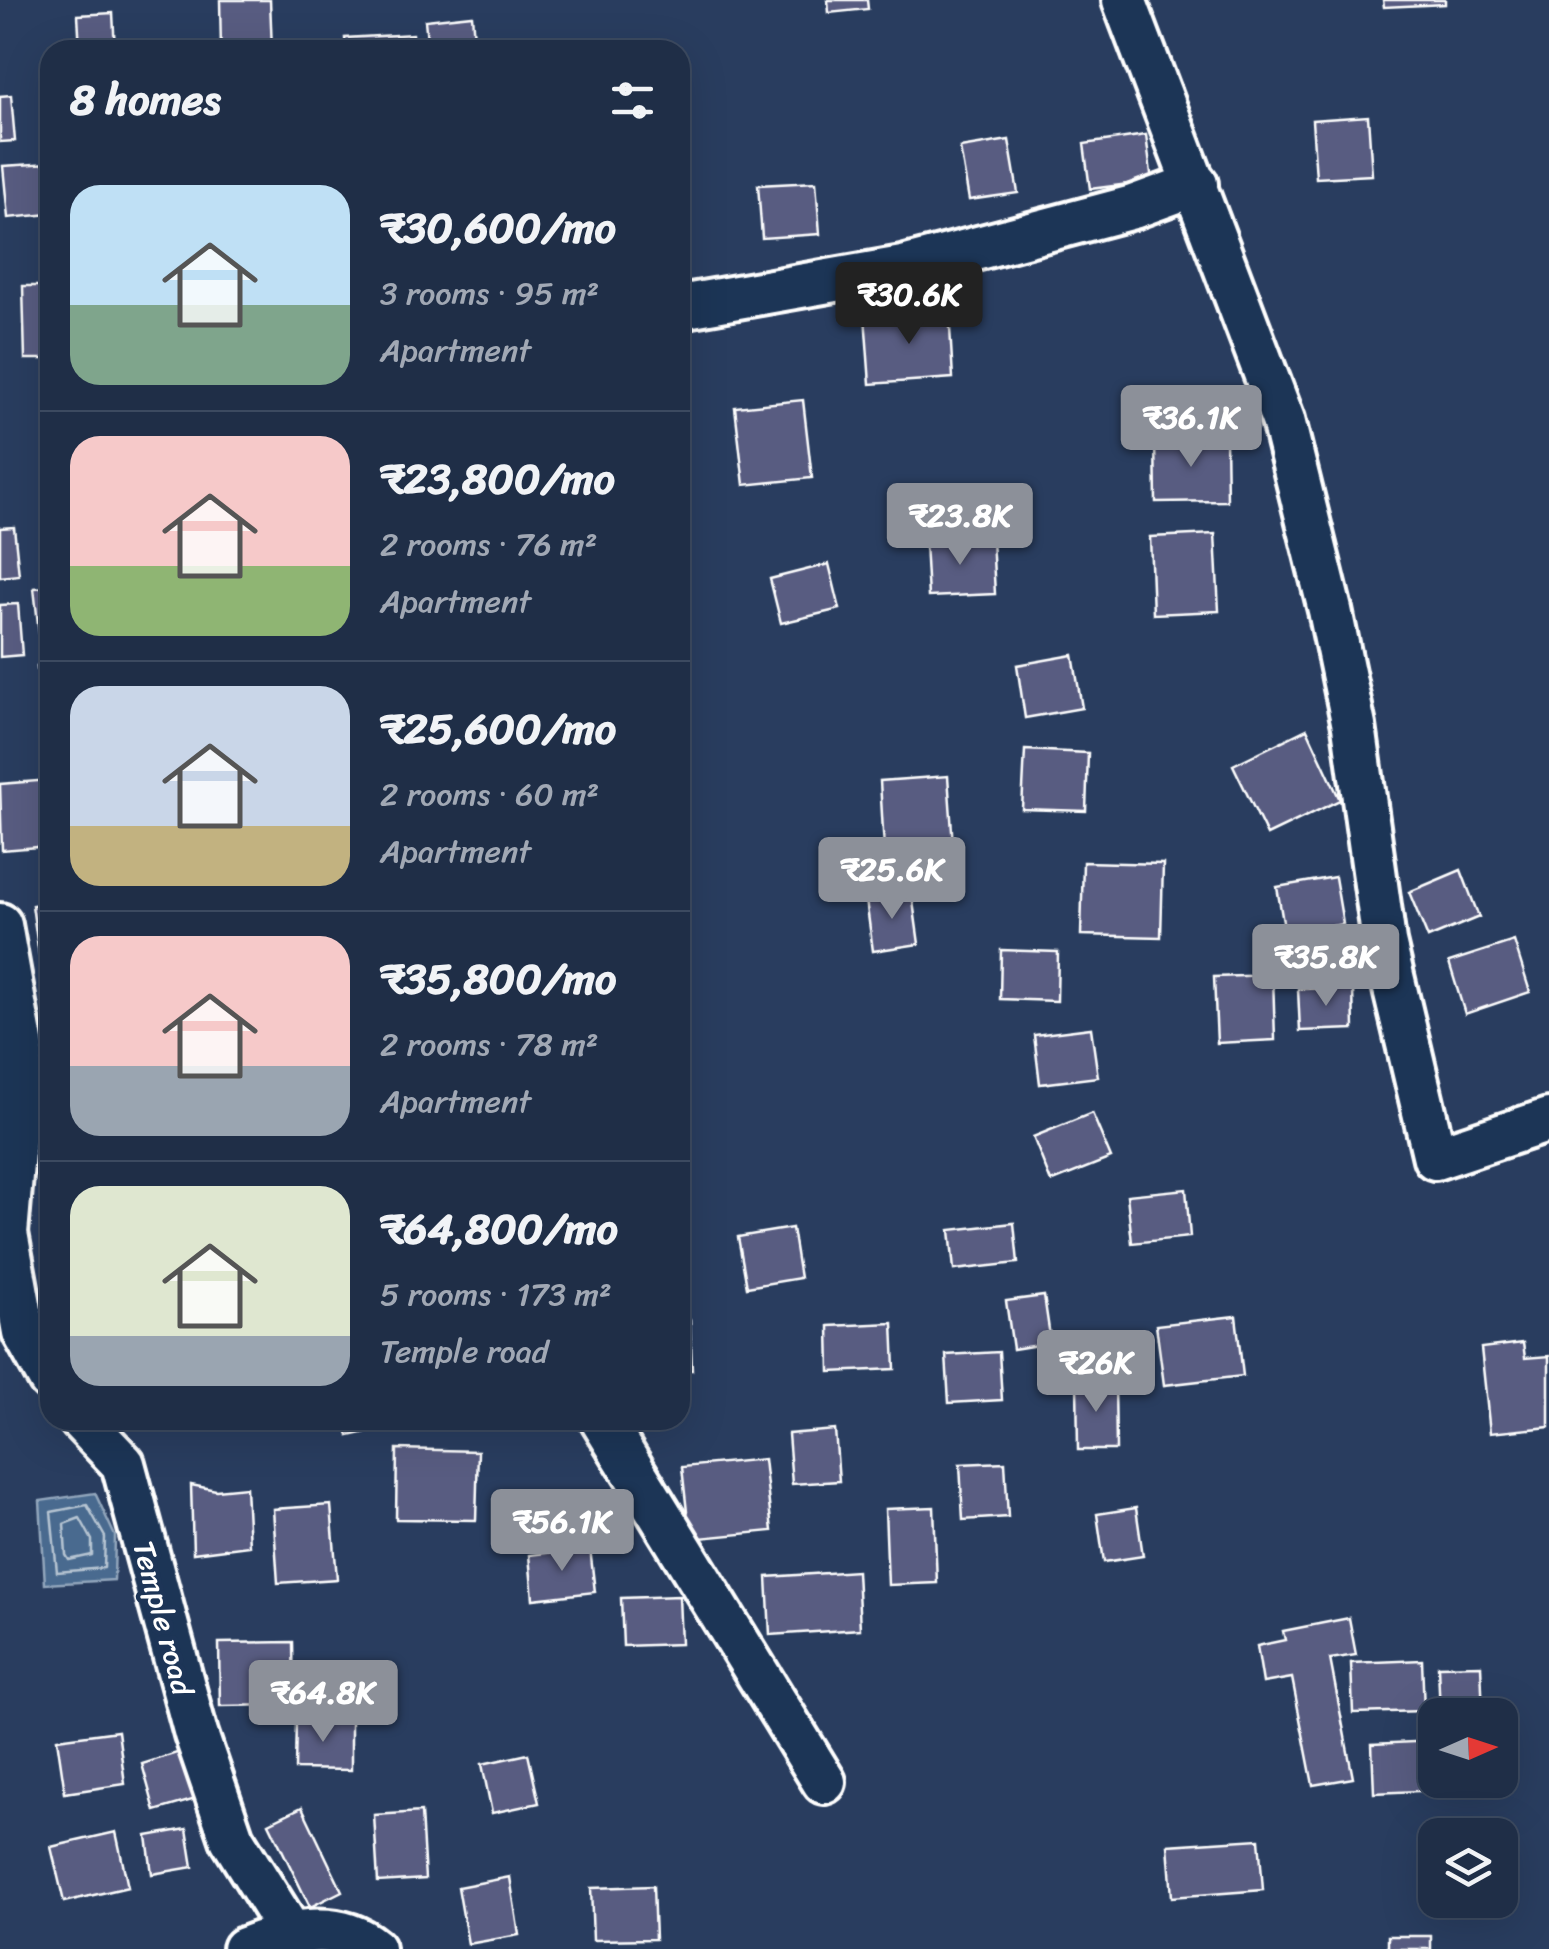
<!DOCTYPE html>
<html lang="en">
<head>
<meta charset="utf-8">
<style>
  :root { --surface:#1f2e47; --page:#27364e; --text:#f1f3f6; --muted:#a1a8b4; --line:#3c4a60; --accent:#8c9099 }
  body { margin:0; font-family:Sriracha,sans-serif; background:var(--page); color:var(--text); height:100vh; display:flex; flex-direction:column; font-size:38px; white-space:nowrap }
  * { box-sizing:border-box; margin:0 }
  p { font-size:32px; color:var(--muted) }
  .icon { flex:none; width:55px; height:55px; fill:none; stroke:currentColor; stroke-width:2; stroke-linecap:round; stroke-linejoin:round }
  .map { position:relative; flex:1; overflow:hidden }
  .panel { position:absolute; left:40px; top:40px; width:650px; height:1390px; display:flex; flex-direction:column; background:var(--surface); border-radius:30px; box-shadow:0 10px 40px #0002,0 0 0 2px var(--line) }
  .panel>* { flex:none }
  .needle { width:65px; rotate:87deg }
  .controls { position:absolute; left:1418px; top:1698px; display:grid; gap:20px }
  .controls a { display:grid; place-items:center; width:100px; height:100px; border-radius:20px; background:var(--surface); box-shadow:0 10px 40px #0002,0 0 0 2px var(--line); font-size:50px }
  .price { position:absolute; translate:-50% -85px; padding:0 22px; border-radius:10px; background:var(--accent); color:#fff; font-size:32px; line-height:65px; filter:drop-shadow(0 2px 5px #0008) }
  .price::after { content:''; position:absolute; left:50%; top:60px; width:30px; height:22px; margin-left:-15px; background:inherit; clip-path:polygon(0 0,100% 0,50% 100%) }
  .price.active { background:#222; color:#fff }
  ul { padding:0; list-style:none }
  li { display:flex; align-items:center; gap:30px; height:250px; padding:0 30px }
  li+li { border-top:2px solid var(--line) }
  li span { display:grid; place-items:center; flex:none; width:280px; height:200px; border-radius:30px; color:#555 }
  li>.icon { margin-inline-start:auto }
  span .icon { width:120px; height:120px; fill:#fffc; stroke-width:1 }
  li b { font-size:42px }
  h2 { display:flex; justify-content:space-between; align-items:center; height:120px; padding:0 30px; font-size:42px }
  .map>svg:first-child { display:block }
  .water { fill:#496b8f; stroke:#92a6bc; stroke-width:2.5 }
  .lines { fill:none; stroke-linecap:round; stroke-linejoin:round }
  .shore { stroke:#b6c4d2; stroke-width:2.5 }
  .building { fill:#585c81; stroke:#fff; stroke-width:2.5 }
  .street-casing { stroke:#fff; stroke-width:50 }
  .street { stroke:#1d3557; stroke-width:42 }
  .labels { text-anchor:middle; stroke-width:9; stroke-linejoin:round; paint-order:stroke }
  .street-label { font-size:30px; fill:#fff; stroke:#1d3557 }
</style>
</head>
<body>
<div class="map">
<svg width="1549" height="1949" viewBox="0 0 1549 1949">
  <rect width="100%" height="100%" fill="#293d5f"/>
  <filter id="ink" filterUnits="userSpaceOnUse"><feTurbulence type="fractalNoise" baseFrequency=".01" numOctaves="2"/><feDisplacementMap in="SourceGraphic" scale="20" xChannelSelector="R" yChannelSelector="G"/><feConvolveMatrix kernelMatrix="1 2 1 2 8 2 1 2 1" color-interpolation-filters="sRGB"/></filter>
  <g filter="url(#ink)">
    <!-- water -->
    <path class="water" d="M95 1493 115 1536 114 1580 45 1584 40 1501Z"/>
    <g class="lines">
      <!-- shore -->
      <g class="shore">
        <path d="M87 1505 105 1537 104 1568 57 1572 51 1512Z"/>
        <path d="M80 1518 92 1540V1555L69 1560 66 1555 64 1524Z"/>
      </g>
    </g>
    <!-- building -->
    <g class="building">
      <path d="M220 0H270L272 50H221Z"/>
      <path d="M828 0H867L868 9 829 13Z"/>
      <path d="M1383 0H1445V4L1384 7Z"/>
      <path d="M113 13 115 50H80L78 15Z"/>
      <path d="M472 15 475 50H428L425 20Z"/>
      <path d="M413 34 414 50H346L345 38Z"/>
      <path d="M11 95 15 141 0 142V96Z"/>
      <path d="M1368 116 1372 175 1316 178 1312 120Z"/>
      <path d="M1146 135 1152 181 1090 189 1084 144Z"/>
      <path d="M1009 140 1018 193 969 200 960 148Z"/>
      <path d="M50 163V214L8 218 3 166Z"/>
      <path d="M816 182 820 234 762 238 758 185Z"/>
      <path d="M23 286H50V359H25Z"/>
      <path d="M949 311 953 378 870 384 865 316Z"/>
      <path d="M803 400 812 478 744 485 735 407Z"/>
      <path d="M1155 438H1226L1227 501 1156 502Z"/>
      <path d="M14 527 19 575 0 577V528Z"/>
      <path d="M1215 534 1219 611 1153 614 1150 537Z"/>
      <path d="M992 539 995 594 928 597 925 542Z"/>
      <path d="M829 564 840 609 781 623 770 579Z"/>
      <path d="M50 587V642H40L34 588Z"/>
      <path d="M18 604 22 655 0 657V605Z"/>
      <path d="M1073 655 1082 708 1025 718 1017 665Z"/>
      <path d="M50 665V732H40L37 666Z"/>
      <path d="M1307 729 1340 800 1267 835 1233 765Z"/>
      <path d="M1025 750 1088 753 1086 811 1022 809Z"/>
      <path d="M948 776 953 845 884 849 880 781Z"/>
      <path d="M50 780V846L2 850 0 784Z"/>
      <path d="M1083 862 1163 864 1161 937 1081 935Z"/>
      <path d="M1461 870 1479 917 1428 938 1409 892Z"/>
      <path d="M1335 877 1343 924 1285 934 1277 887Z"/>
      <path d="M912 894 919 944 873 951 866 900Z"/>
      <path d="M50 903V954L39 955 32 905Z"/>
      <path d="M1514 941 1530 992 1465 1014 1449 962Z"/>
      <path d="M1001 950 1058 952 1057 1001 1000 999Z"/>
      <path d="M1273 975 1275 1040 1217 1043 1214 977Z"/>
      <path d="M1353 988 1354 1029 1300 1031 1298 989Z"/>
      <path d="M1091 1028 1098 1077 1040 1084 1034 1035Z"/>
      <path d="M50 1032V1073L34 1074 33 1033Z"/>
      <path d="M1092 1113 1111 1158 1051 1182 1033 1137Z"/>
      <path d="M1186 1189 1190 1237 1132 1243 1127 1195Z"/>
      <path d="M1014 1223 1018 1263 954 1270 950 1230Z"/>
      <path d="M792 1228 800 1278 747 1287 738 1237Z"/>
      <path d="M1044 1296 1051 1343 1013 1349 1006 1301Z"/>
      <path d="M1236 1316 1243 1376 1164 1385 1156 1325Z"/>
      <path d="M680 1320H690L692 1370H680Z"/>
      <path d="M893 1323 895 1369 830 1372 829 1326Z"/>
      <path d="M1523 1343 1525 1358 1549 1356V1427L1490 1433 1481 1348Z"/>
      <path d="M999 1352 1002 1400 949 1403 946 1355Z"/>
      <path d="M1077 1381H1115L1116 1450H1078Z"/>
      <path d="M345 1420H405L406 1423 349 1436Z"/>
      <path d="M835 1430 839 1481 792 1484 788 1434Z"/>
      <path d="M397 1449 478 1451 476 1520 396 1519Z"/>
      <path d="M764 1459 772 1531 690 1539 682 1467Z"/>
      <path d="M1005 1462 1008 1517 963 1520 960 1464Z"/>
      <path d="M191 1485 216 1490 246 1487 249 1546 193 1553Z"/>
      <path d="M331 1505 337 1579 278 1583 273 1509Z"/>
      <path d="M934 1507 937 1583 888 1585 885 1509Z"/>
      <path d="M1136 1508 1143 1556 1104 1562 1097 1514Z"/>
      <path d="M590 1548 595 1592 533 1599 529 1555Z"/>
      <path d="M857 1571 860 1629 770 1635 767 1577Z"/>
      <path d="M679 1596 681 1644 623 1646 621 1598Z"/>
      <path d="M1349 1618 1356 1655 1330 1659 1353 1778 1313 1785 1292 1678 1263 1683 1257 1646 1285 1640 1283 1631Z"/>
      <path d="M293 1642 294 1705 220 1706 219 1643Z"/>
      <path d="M1422 1660 1424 1711 1353 1713 1351 1663Z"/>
      <path d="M1481 1665 1483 1715H1440L1438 1666Z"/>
      <path d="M296 1720H351V1770L295 1769Z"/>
      <path d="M118 1731 125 1784 65 1793 57 1739Z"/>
      <path d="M1435 1741V1780H1486V1788L1374 1793 1372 1744Z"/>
      <path d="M183 1751 196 1799 155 1811 142 1764Z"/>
      <path d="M528 1754 539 1803 492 1813 482 1764Z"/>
      <path d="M302 1807 342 1891 310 1907 269 1823Z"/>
      <path d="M421 1812 425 1879 378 1882 374 1815Z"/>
      <path d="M187 1829 193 1867 152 1874 147 1836Z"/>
      <path d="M116 1832 128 1887 64 1902 51 1847Z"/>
      <path d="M1259 1839 1263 1890 1172 1897 1168 1845Z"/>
      <path d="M510 1877 519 1935 468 1944 458 1887Z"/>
      <path d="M653 1886 655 1939 593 1940 591 1888Z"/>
      <rect x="1388" y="1936" width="43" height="13"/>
    </g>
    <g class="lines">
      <defs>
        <g id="street">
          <path d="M1124 0 1283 420 1330 610 1354 726 1384 942 1435 1158 1549 1120"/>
          <path d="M680 307 903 268 1133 207 1196 184"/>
          <path d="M0 925 22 1048 6 1233 24 1332 50 1379"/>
          <path d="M81 1420 123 1464 196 1734 232 1839 290 1932"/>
          <path d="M602 1420 824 1782"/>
          <path d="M244 1949C285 1933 334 1917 373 1949"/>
        </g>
      </defs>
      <!-- street casing -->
      <use href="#street" class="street-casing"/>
      <!-- street -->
      <use href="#street" class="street"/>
    </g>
  </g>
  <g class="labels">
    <!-- street labels -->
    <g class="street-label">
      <text transform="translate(163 1618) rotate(75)" y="10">Temple road</text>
    </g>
  </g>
</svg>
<div class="controls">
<a><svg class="needle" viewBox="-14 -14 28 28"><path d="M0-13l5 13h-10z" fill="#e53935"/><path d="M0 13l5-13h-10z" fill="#a1a8b4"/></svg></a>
<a><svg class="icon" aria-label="layers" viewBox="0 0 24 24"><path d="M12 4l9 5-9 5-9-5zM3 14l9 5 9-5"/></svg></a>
</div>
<b class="price active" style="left:909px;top:347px">₹30.6K</b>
<b class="price" style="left:1191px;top:470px">₹36.1K</b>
<b class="price" style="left:960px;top:568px">₹23.8K</b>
<b class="price" style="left:892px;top:922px">₹25.6K</b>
<b class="price" style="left:1326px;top:1009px">₹35.8K</b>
<b class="price" style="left:1096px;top:1415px">₹26K</b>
<b class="price" style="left:562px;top:1574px">₹56.1K</b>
<b class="price" style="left:323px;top:1745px">₹64.8K</b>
<section class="panel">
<h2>8 homes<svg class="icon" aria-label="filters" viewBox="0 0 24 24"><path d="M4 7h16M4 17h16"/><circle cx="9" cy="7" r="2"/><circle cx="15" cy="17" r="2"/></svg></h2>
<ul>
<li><span style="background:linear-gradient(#bfe0f5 60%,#7fa58c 0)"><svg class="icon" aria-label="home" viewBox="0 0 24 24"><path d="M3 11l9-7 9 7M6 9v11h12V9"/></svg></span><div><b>₹30,600/mo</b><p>3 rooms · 95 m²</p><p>Apartment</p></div></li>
<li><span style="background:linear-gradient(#f6c9c9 65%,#8fb573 0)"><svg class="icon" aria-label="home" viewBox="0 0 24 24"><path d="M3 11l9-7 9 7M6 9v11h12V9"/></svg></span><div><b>₹23,800/mo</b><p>2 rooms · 76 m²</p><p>Apartment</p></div></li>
<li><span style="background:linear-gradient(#c9d6e8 70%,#c2b280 0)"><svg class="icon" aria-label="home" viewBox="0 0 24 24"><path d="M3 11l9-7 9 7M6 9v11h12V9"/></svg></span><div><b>₹25,600/mo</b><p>2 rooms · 60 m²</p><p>Apartment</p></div></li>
<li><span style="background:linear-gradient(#f6c9c9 65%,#9aa5b1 0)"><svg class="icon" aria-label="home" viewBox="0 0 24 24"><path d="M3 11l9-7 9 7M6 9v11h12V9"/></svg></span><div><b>₹35,800/mo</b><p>2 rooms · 78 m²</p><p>Apartment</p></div></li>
<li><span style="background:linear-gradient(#dfe7d0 75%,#9aa5b1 0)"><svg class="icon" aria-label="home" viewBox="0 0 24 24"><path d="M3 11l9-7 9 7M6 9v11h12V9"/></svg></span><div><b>₹64,800/mo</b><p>5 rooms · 173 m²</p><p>Temple road</p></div></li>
</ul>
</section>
</div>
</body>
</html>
